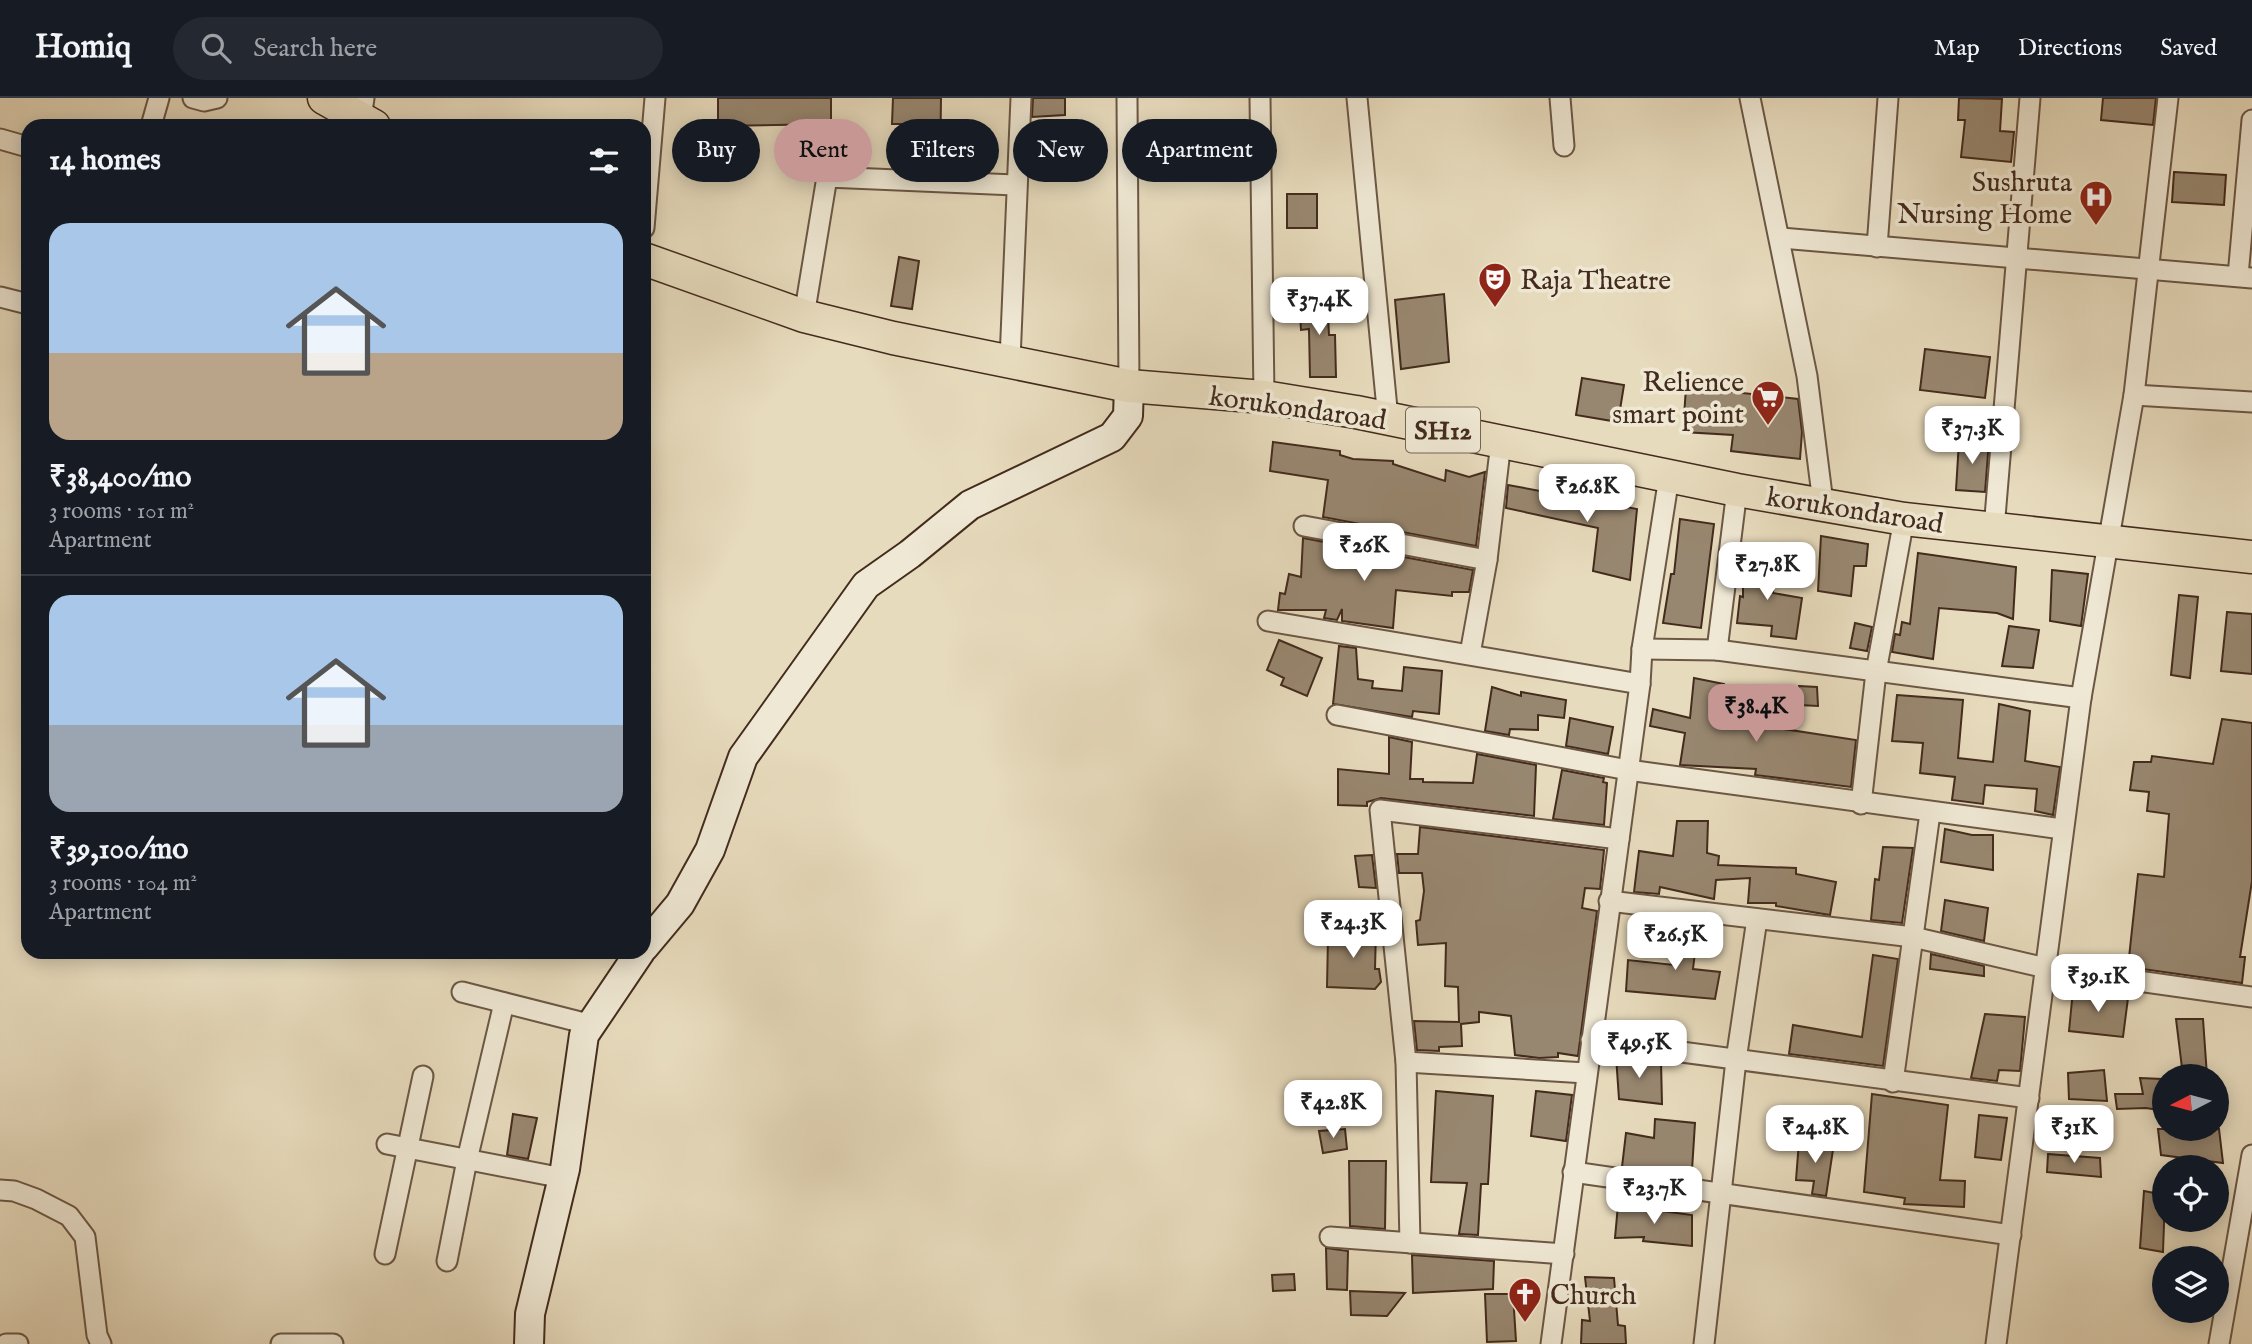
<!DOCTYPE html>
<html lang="en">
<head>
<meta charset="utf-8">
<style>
  :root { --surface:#171b24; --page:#242831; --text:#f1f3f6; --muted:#9ea1a6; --line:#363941; --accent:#c59692 }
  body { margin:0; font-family:"IM FELL English",serif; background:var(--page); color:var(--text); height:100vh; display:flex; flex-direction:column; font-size:26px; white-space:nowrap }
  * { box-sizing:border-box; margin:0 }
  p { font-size:23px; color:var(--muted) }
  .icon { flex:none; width:38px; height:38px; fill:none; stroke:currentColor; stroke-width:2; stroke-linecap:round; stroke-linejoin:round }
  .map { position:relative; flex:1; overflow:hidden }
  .side { position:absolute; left:21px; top:21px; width:630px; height:840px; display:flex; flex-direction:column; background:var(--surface); border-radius:21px; box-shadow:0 4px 18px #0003 }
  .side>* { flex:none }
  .banner { position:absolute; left:672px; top:21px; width:665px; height:63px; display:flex; gap:14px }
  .needle { width:46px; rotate:264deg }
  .buttons { position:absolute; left:2152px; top:966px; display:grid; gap:14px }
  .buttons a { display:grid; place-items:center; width:77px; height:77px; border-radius:50%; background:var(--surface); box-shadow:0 4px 18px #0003; font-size:35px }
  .price { position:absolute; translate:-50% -60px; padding:0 16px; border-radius:14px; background:#fff; color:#222; font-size:23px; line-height:46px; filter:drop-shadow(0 2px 4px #0008) }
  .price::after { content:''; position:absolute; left:50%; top:42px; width:21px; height:16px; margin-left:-10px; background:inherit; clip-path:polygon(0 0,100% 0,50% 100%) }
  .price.current { background:var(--accent); color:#111 }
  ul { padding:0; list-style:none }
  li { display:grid; align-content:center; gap:14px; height:371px; padding:0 28px }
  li+li { border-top:2px solid var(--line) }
  li span { display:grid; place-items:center; height:217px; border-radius:21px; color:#555 }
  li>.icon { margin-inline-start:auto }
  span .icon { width:126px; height:126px; fill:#fffc; stroke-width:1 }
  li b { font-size:30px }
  h2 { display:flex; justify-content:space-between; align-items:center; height:84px; padding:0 28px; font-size:30px }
  .tag { padding:0 24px; border-radius:32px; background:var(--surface); box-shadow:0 4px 18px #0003; font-size:24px; line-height:63px }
  .tag.current { background:var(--accent); color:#111 }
  header { display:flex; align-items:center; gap:42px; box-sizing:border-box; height:98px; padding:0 35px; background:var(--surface); border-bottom:2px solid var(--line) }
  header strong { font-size:33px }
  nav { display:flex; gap:38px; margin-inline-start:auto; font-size:24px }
  .search { width:490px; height:63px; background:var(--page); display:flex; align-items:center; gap:18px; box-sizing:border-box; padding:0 24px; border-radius:38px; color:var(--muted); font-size:26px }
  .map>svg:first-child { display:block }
  .building { fill:#988770; stroke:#432b1d; stroke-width:2 }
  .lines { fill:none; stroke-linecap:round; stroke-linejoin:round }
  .street-casing { stroke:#6c5745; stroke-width:23 }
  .secondary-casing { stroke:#432b1d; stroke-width:32 }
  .primary-casing { stroke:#432b1d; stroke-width:35 }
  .street { stroke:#efe8d4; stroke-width:19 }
  .secondary { stroke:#efe8d4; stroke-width:28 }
  .primary { stroke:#e7dbbd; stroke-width:32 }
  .labels { text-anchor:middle; stroke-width:7; stroke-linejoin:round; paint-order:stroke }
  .shield { fill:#efe8d4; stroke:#776454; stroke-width:2 }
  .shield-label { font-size:26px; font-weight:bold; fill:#432b1d }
  .poi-label { font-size:28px; fill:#432b1d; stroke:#efe8d4; text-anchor:end }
  .street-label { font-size:28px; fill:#432b1d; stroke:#efe8d4 }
</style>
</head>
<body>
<header>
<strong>Homiq</strong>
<div class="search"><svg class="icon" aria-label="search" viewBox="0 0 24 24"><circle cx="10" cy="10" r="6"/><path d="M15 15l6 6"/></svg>Search here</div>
<nav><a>Map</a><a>Directions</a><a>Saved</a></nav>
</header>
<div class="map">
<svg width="2252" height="1246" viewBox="0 0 2252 1246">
  <rect width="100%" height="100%" fill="#e7dbbd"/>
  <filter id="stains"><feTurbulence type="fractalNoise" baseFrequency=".00286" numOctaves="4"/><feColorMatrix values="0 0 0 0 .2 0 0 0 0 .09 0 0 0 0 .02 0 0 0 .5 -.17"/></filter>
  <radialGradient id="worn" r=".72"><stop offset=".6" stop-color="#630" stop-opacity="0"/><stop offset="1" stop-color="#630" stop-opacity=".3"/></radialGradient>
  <!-- building -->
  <g class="building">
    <path d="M718 0H831V26L718 28Z"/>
    <path d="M893 0H941L940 72 914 70V26H892Z"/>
    <path d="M1033 0H1065V17L1032 19Z"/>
    <path d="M1959 0 2002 1 2000 33 2014 34 2011 64 1961 59 1965 22H1958Z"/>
    <path d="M2103 0H2156L2153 27 2101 22Z"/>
    <path d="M2174 74 2226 77 2224 107 2172 104Z"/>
    <rect x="1287" y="96" width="30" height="34"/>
    <path d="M899 159 919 163 912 211 891 208Z"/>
    <path d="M1444 196 1449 264 1401 271 1395 202Z"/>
    <path d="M1327 199 1329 237H1335L1336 279H1310L1309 231 1301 232 1299 200Z"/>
    <path d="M1925 251 1990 259 1985 300 1920 292Z"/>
    <path d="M1582 280 1624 287 1618 324 1576 317Z"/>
    <path d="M1686 289 1798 301 1802 334 1800 361 1731 353 1733 337 1683 334Z"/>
    <path d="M1959 343H1989L1985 394 1956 392Z"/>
    <path d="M1273 344 1340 353V357L1353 361 1393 363V366L1445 383 1446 372 1469 379 1485 374 1476 448 1323 419 1328 382 1270 373Z"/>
    <path d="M1508 387 1637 411 1630 482 1593 473 1598 430 1506 410Z"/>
    <path d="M1680 421 1714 426 1701 530 1663 525 1671 476H1674Z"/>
    <path d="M1821 438 1868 446 1866 468H1854L1851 498 1818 493Z"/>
    <path d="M1303 440 1473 472 1469 494H1452V498L1396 492 1393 530 1342 523V511L1337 522 1324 520 1326 512H1278L1280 495 1285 496 1289 476 1301 479Z"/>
    <path d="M1918 455 2016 469 2013 521 1997 515 1939 510 1933 561 1892 554 1895 536 1900 537 1902 524 1910 526Z"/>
    <path d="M1775 463 1773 495 1802 500 1796 541 1771 538 1772 528 1737 525 1740 498 1743 499V464Z"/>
    <path d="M2052 472 2088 476 2081 528 2050 523Z"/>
    <path d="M2179 497 2198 499 2190 580 2171 577Z"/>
    <path d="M2227 514 2252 516V576L2221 573Z"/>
    <path d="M1855 525 1872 529 1867 553 1850 550Z"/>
    <path d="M2009 528 2039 532 2033 570 2002 568Z"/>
    <path d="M1279 542 1322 560 1307 598 1281 587 1284 580 1267 572Z"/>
    <path d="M1339 548 1356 550 1358 581 1373 583 1372 590 1402 593 1404 569 1442 573 1439 616 1413 613 1412 619 1333 606Z"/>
    <path d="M1694 580 1724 586 1722 604H1715L1714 616 1751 624V626L1856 642 1851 689 1755 677 1756 671 1680 667 1685 635 1650 628 1653 611 1690 620Z"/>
    <path d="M1799 588 1817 589 1818 608 1799 607Z"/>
    <path d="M1492 589 1521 598V594L1566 602 1564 620 1538 617V632L1510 631 1509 637 1485 633Z"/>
    <path d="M1897 597 1963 602 1958 660 1993 664 1999 606 2030 613 2025 663 2060 669 2053 717 2035 713 2037 691 1985 687 1983 706 1952 702 1955 679 1920 675 1923 645 1892 643Z"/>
    <path d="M1570 620 1613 629 1608 656 1566 648Z"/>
    <path d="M2222 621 2252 625V783L2240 859H2245L2242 885 2128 869 2138 776 2164 779 2169 716 2147 713 2149 694 2130 692 2134 664H2151L2152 658 2213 666Z"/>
    <path d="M1389 639 1412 644 1410 681H1423V684L1473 685 1477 656 1536 667 1534 718 1381 700 1367 704V708L1338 707V671L1389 676Z"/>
    <path d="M1562 672 1604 680 1603 684 1607 685 1604 727 1553 721Z"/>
    <path d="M1677 723H1708L1707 755 1719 758 1718 767 1796 770V776L1836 784 1830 817 1776 808V805H1748L1750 780 1716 782 1714 801 1660 789 1659 796 1634 794 1639 753 1673 758Z"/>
    <path d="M1420 729 1604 752 1600 791 1585 790 1582 810 1597 813 1578 958 1558 955V959L1539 960 1515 957 1511 918 1479 914V924L1461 926 1462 948 1439 949V953L1417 952 1414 923 1459 924 1458 889 1445 888 1446 845 1418 847 1416 823 1420 822 1424 793 1422 775H1399L1397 756H1418Z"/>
    <path d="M1945 731 1972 737H1993V772L1941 764Z"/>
    <path d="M1883 749 1913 750 1902 825 1871 822 1875 781 1879 782Z"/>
    <path d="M1372 757 1376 790 1359 789 1355 758Z"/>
    <path d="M1945 802 1988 810 1984 843 1941 833Z"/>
    <path d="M1678 827 1698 830 1693 871 1720 874 1715 901 1626 893 1628 862 1674 867Z"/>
    <path d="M1376 832 1375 871H1379L1381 884 1375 891 1327 889 1328 839 1331 838V833Z"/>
    <path d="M1931 856 1984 868V878L1930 871Z"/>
    <path d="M1873 857 1898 861 1883 968 1789 956 1793 927 1862 939Z"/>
    <path d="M2073 892 2128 900 2123 939 2069 933Z"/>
    <path d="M1985 916 2025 919 2020 973 1999 972 1997 983 1971 980Z"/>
    <path d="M2176 921H2203L2207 978H2183Z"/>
    <path d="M1616 958 1661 964 1662 1006 1619 1001Z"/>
    <path d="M2104 972 2107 1003 2069 1001 2068 975Z"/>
    <path d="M2140 980 2162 981 2165 1013 2146 1010 2117 1011 2115 996H2143Z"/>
    <path d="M1436 993 1493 998 1488 1086H1481L1478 1137 1459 1136 1467 1085 1431 1084Z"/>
    <path d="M1536 993 1572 997 1566 1043 1531 1038Z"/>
    <path d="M1872 996 1948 1007 1940 1082 1965 1083 1964 1109 1904 1106 1905 1100 1864 1094Z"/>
    <path d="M513 1016 537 1020 528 1061 507 1057Z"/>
    <path d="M1979 1017 2007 1020 2001 1062 1975 1059Z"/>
    <path d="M1655 1021 1695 1025 1692 1072 1649 1073 1622 1069 1626 1035 1654 1040Z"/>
    <path d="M1345 1031 1347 1051 1323 1055 1319 1033Z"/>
    <path d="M2158 1031H2219L2223 1065 2161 1057Z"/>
    <path d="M1799 1043 1834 1045 1826 1098 1812 1096 1814 1083 1796 1082Z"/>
    <path d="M2048 1056 2100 1060 2101 1079 2047 1074Z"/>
    <path d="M1349 1063H1386L1385 1131 1350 1128Z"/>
    <path d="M2144 1093 2165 1097 2163 1154 2140 1150Z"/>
    <path d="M1618 1107 1692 1117V1148L1643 1143 1644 1139 1615 1140Z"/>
    <path d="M1326 1150 1348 1153 1347 1192 1327 1191Z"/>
    <path d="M1412 1157 1494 1163 1493 1191 1413 1195Z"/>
    <path d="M1294 1176 1295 1192 1273 1193 1272 1177Z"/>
    <path d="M1585 1179 1614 1180 1618 1227 1625 1228 1626 1246H1581L1582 1222 1590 1223Z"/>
    <path d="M1350 1193 1405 1195 1387 1218 1351 1217Z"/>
    <path d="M1485 1196H1513L1516 1243 1487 1244Z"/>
  </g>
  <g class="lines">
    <defs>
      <g id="street">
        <path d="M193 0 204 3 217 0"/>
        <path d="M1127 0 1129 288"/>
        <path d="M1260 0 1264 299"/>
        <path d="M1357 0 1388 321"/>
        <path d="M1560 0 1564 48"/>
        <path d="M1750 0 1807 278 1823 405"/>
        <path d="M361 21 364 0"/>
        <path d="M151 28 159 0"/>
        <path d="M0 41 28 49"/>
        <path d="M644 130 655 0"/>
        <path d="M1781 140 2252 180"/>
        <path d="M1877 149 1888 0"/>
        <path d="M2238 178 2252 22"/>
        <path d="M0 199 28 206"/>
        <path d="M804 218 827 79 1015 87"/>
        <path d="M1010 262 1021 0"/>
        <path d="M2134 297 2252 304"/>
        <path d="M1304 428 1487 462"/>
        <path d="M1994 431 2030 0"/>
        <path d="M1268 523 1640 586"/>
        <path d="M1642 551 1717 552 2081 600"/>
        <path d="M1717 552 1737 392"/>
        <path d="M1470 556 1487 462 1501 344"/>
        <path d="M1337 617 1628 672 2062 731"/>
        <path d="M1861 706 1876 574 1904 421"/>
        <path d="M1609 803 1913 839 2046 870 2252 899"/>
        <path d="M462 894 588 926"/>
        <path d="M1591 942 2029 1000"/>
        <path d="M1406 964 1586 975"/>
        <path d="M1893 984 1930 715"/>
        <path d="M387 1046 563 1080"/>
        <path d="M1573 1074 2011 1137"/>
        <path d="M0 1092 14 1093 36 1101 69 1118 85 1139 97 1237 101 1246"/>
        <path d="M1330 1139 1564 1156"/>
        <path d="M1410 1145 1406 964 1380 712 1619 741"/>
        <path d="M385 1156 423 978"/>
        <path d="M447 1163 467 1062 504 905"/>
        <path d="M6 1246H18"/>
        <path d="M281 1246H333"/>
        <path d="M1551 1246 1640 586 1642 551 1669 379"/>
        <path d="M1704 1246 1736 962 1757 821"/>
        <path d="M1996 1246 2081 600 2134 297 2168 0"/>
        <path d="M2219 1246 2252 1057"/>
      </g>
      <g id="secondary">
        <path d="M644 849 680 806 710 752 743 659 866 487 910 456 970 407 1112 339 1128 318 1129 288"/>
        <path d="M529 1246 530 1216 565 1071 584 937 640 854"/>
      </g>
      <g id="primary">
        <path d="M324 0 374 28"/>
        <path d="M644 161 804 218 893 240 1129 288 1264 299 1356 314 1737 392 1904 421 2252 459"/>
      </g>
    </defs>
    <!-- street casing -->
    <use href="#street" class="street-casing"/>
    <!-- secondary casing -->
    <use href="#secondary" class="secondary-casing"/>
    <!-- primary casing -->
    <use href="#primary" class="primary-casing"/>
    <!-- street -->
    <use href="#street" class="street"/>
    <!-- secondary -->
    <use href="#secondary" class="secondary"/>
    <!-- primary -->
    <use href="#primary" class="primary"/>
  </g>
  <!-- icons -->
  <defs>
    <symbol id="hospital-pin" viewBox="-11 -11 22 30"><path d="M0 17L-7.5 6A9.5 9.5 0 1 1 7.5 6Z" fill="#8f2418" stroke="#efe8d4"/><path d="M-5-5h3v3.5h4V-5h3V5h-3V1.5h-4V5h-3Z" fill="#fff"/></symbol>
    <symbol id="theatre-pin" viewBox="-11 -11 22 30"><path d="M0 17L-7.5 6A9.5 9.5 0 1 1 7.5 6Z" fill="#8f2418" stroke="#efe8d4"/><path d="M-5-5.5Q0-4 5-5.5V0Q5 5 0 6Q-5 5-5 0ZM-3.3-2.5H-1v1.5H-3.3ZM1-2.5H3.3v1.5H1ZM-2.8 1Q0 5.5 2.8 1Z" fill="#fff"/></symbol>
    <symbol id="supermarket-pin" viewBox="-11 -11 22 30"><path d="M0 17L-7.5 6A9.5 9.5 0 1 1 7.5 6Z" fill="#8f2418" stroke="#efe8d4"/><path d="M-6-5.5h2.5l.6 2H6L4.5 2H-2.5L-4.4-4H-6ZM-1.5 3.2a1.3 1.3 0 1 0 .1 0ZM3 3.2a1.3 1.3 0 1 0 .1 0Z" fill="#fff"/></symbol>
    <symbol id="church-pin" viewBox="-11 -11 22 30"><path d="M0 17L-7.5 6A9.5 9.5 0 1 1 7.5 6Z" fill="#8f2418" stroke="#efe8d4"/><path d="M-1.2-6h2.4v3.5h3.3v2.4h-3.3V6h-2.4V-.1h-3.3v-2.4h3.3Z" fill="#fff"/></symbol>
  </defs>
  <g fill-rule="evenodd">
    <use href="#hospital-pin" x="2077" y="80" width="38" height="52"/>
    <use href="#theatre-pin" x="1476" y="162" width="38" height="52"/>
    <use href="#supermarket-pin" x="1749" y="280" width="38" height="52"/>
    <use href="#church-pin" x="1506" y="1177" width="38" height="52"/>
  </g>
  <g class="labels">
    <!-- shield labels -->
    <rect class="shield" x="1406" y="309.5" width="74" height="45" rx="5"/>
    <g class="shield-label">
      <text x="1443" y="341">SH12</text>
    </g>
    <!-- poi labels -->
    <g class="poi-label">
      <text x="2072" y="93">Sushruta<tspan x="2072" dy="32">Nursing Home</tspan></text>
      <text x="1520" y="191" text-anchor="start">Raja Theatre</text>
      <text x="1744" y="293">Relience<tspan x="1744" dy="32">smart point</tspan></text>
      <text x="1550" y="1206" text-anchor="start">Church</text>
    </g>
    <!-- street labels -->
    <g class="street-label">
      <text transform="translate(1298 309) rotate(8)" y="10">korukondaroad</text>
      <text transform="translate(1855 411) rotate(9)" y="10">korukondaroad</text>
    </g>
  </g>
  <rect width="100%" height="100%" filter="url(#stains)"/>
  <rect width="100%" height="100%" fill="url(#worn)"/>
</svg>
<div class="buttons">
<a><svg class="needle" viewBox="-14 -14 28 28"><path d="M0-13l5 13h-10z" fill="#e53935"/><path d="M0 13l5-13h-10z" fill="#9ea1a6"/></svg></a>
<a><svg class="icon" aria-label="locate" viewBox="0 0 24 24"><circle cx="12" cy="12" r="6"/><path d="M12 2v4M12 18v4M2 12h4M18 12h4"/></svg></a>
<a><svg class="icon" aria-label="layers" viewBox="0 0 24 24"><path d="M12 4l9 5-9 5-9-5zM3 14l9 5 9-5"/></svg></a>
</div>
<b class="price" style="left:1319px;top:239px">₹37.4K</b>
<b class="price" style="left:1972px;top:368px">₹37.3K</b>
<b class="price" style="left:1587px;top:426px">₹26.8K</b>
<b class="price" style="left:1364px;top:485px">₹26K</b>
<b class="price" style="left:1767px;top:504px">₹27.8K</b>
<b class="price current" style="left:1756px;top:646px">₹38.4K</b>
<b class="price" style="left:1353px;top:862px">₹24.3K</b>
<b class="price" style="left:1675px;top:874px">₹26.5K</b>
<b class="price" style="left:2098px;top:916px">₹39.1K</b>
<b class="price" style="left:1639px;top:982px">₹49.5K</b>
<b class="price" style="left:1333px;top:1042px">₹42.8K</b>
<b class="price" style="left:1815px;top:1067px">₹24.8K</b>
<b class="price" style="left:2074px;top:1067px">₹31K</b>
<b class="price" style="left:1654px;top:1128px">₹23.7K</b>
<div class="banner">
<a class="tag">Buy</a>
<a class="tag current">Rent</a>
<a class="tag">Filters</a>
<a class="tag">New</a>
<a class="tag">Apartment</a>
</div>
<section class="side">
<h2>14 homes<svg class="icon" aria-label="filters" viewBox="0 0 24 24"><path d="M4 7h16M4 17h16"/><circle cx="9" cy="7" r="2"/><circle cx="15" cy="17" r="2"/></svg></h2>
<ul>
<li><span style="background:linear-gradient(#a9c7e8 60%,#b9a48a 0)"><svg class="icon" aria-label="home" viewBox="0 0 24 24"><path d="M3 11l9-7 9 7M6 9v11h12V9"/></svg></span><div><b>₹38,400/mo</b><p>3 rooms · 101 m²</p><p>Apartment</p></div></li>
<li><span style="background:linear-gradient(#a9c7e8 60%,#9aa5b1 0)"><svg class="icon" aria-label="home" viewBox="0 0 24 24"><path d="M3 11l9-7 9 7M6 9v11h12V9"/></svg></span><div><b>₹39,100/mo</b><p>3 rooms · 104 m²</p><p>Apartment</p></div></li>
</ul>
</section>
</div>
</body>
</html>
